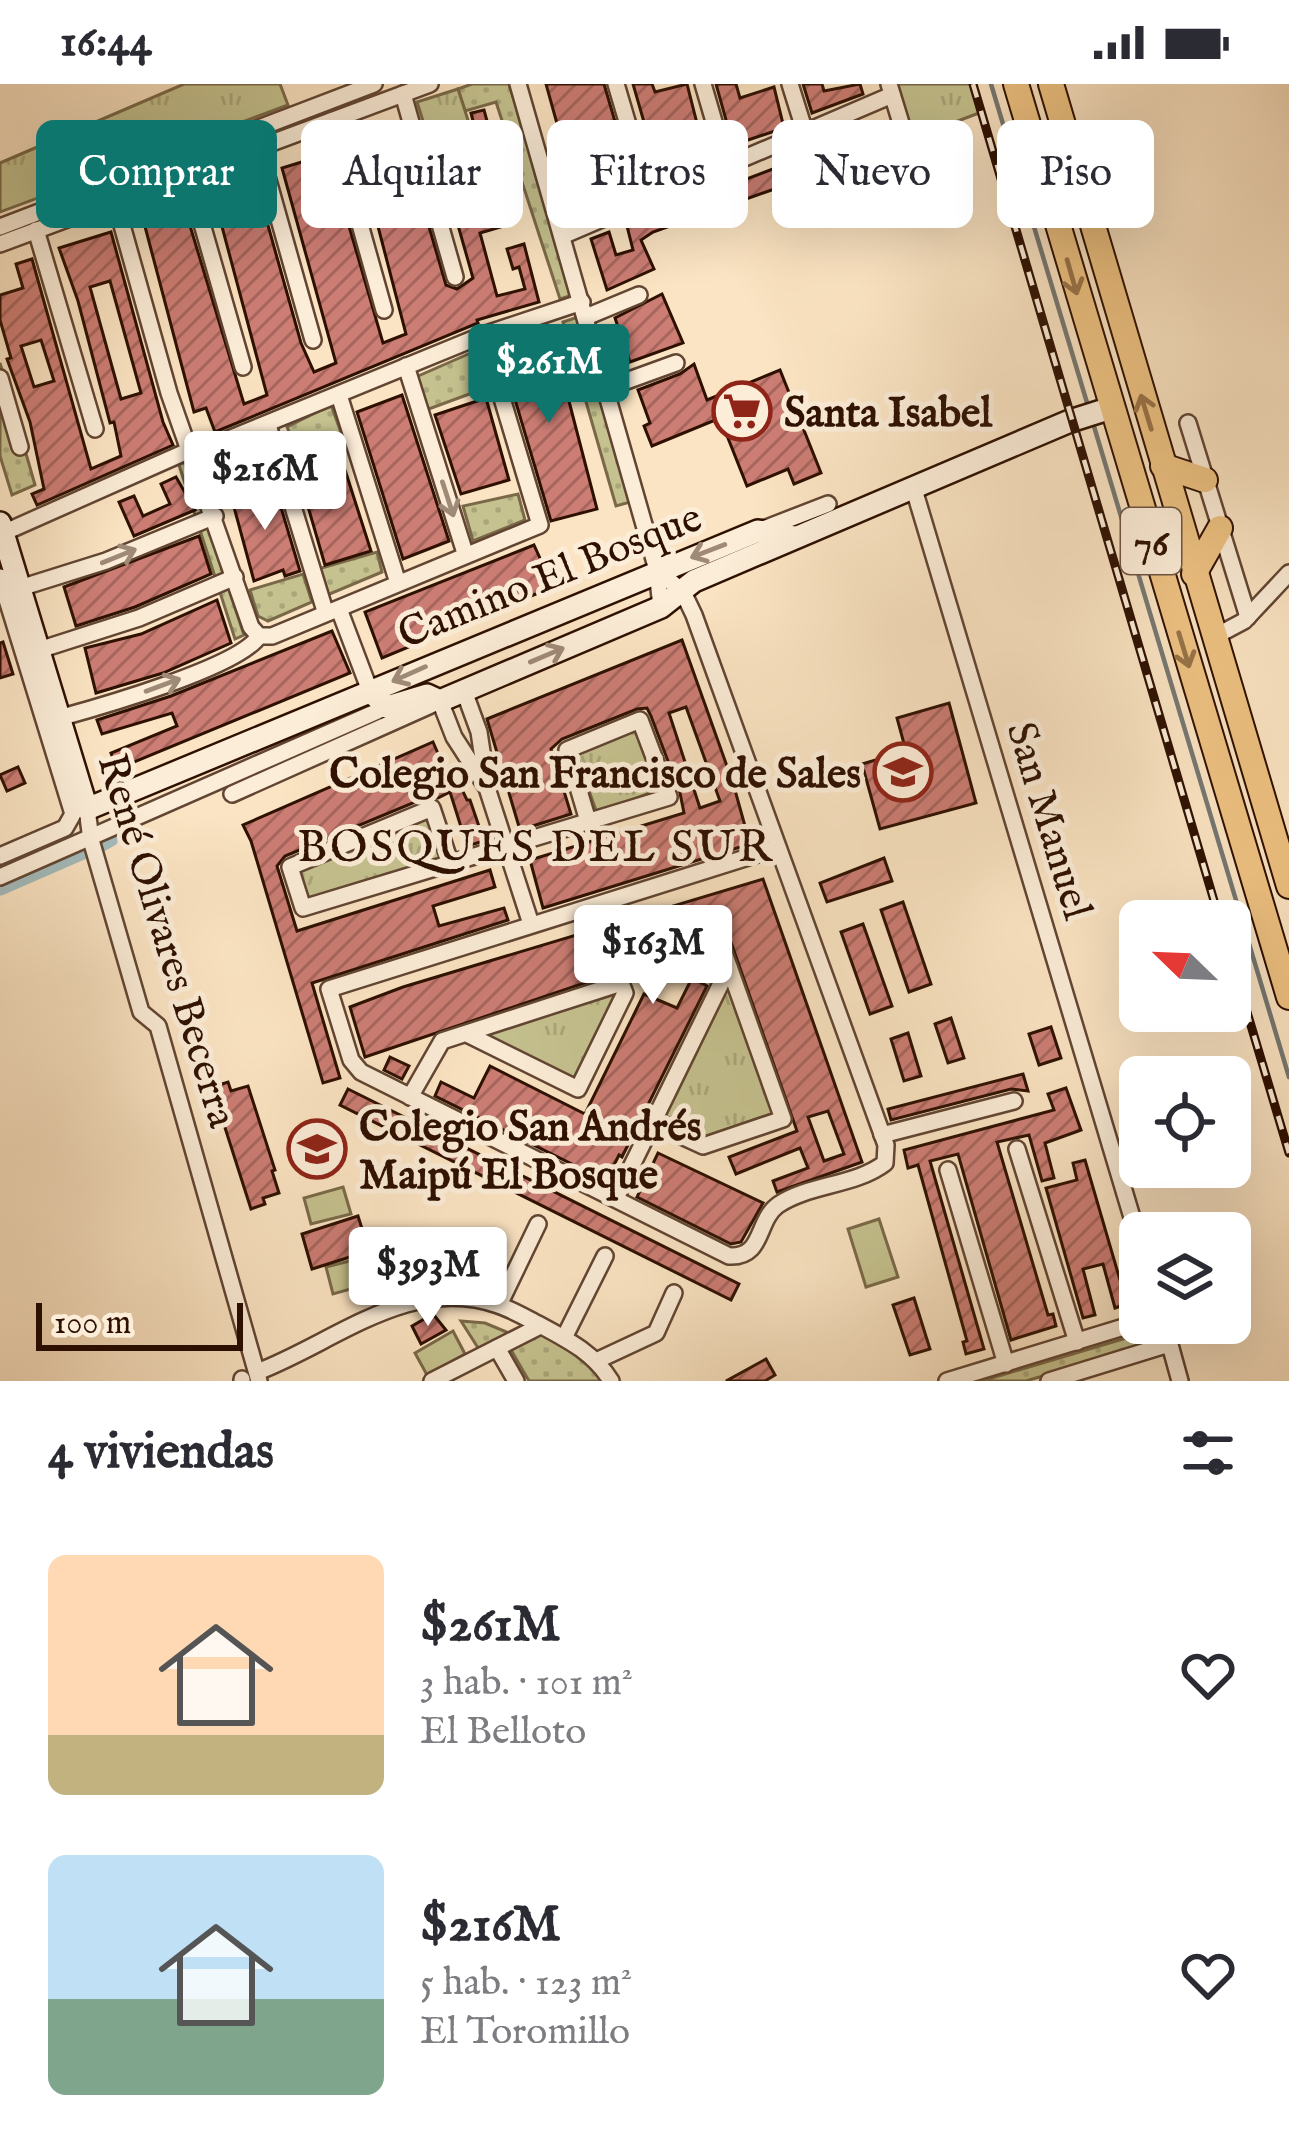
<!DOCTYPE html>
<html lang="es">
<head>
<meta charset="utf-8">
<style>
  :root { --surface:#fff; --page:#f7f7f7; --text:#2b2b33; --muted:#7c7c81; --accent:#0f766e }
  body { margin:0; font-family:"IM FELL English",serif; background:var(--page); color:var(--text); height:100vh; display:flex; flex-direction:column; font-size:45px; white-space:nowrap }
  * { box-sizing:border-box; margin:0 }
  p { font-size:39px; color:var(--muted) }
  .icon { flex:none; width:66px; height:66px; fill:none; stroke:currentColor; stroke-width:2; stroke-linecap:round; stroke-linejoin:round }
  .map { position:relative; height:1297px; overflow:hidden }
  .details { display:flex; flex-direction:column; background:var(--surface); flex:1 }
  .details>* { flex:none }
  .banner { position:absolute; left:36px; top:36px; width:1218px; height:108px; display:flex; gap:24px }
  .needle { width:78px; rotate:293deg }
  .buttons { position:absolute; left:1119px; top:816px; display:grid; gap:24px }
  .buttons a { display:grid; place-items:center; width:132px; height:132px; border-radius:18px; background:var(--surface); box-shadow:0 12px 48px #0002; font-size:60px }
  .scale { position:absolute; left:36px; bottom:30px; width:207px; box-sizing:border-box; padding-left:12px; border:6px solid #2e1001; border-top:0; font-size:33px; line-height:42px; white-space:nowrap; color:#2e1001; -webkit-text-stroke:9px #fcedd8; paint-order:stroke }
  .price { position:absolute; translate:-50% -102px; padding:0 27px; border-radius:12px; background:#fff; color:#222; font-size:39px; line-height:78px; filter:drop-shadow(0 3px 6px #0008) }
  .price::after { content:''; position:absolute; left:50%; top:72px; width:36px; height:27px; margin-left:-18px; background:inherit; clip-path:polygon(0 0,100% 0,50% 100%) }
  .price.current { background:var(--accent); color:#fff }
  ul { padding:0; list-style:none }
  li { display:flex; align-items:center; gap:36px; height:300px; padding:0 48px }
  li span { display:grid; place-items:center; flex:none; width:336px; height:240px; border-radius:18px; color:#555 }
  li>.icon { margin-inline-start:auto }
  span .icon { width:144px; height:144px; fill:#fffc; stroke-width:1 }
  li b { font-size:51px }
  h2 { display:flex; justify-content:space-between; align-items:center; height:144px; padding:0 48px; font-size:51px }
  .tag { padding:0 42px; border-radius:18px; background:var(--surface); box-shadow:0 12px 48px #0002; font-size:42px; line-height:108px }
  .tag.current { background:var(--accent); color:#fff }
  .status { display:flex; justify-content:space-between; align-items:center; height:84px; padding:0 60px; background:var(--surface); direction:ltr }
  .status svg { height:33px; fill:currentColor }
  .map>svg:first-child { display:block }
  .grass { fill:url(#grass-dots); stroke:#7a6948; stroke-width:3 }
  .park { fill:url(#park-tufts); stroke:#7a6948; stroke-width:3 }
  .pitch { fill:#c5c28f; stroke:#7a6948; stroke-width:3 }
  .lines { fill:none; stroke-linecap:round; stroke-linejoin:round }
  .stream { stroke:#757772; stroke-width:4.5 }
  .canal { stroke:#a4bcbe; stroke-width:15 }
  .building { fill:url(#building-hatch); stroke:#2e1001; stroke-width:3; fill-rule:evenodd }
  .street-casing { stroke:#614532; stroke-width:20 }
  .secondary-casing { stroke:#2e1001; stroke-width:26 }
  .primary-casing { stroke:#2e1001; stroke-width:28 }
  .street { stroke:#fcedd8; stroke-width:15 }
  .secondary { stroke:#fcedd8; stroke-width:21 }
  .primary { stroke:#eec282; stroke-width:24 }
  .rail-casing { stroke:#2e1001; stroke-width:9 }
  .rail { stroke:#fcedd8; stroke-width:4.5; stroke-dasharray:14; stroke-linecap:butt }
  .oneway { stroke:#987248 }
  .oneway2 { stroke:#9f8a77 }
  .labels { text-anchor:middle; stroke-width:10; stroke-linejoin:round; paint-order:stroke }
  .shield { fill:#fcedd8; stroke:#6c5242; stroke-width:3 }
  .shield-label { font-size:39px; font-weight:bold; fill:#2e1001 }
  .poi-label { font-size:42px; font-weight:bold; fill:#2e1001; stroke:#fcedd8; text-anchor:start }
  .street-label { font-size:42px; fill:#2e1001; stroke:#fcedd8 }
  .neighbourhood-label { font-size:45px; letter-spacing:3px; fill:#2e1001; stroke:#fcedd8 }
</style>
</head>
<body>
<div class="status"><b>16:44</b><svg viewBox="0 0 49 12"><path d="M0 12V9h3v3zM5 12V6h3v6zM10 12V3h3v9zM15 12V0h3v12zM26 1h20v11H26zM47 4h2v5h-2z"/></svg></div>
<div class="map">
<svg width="1289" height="1297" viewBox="0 0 1289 1297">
  <defs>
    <pattern id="grass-dots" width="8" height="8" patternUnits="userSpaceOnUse" patternTransform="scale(3)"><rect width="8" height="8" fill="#c5c28f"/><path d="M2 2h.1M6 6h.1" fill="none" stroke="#aaa67a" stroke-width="1.8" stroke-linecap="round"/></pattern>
    <pattern id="park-tufts" width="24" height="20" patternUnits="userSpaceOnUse" patternTransform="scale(3)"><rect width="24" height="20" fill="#c5c28f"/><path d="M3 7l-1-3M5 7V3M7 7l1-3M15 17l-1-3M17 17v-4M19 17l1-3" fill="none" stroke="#aaa67a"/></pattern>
    <pattern id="building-hatch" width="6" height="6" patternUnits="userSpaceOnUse" patternTransform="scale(3)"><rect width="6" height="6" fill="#cc7d74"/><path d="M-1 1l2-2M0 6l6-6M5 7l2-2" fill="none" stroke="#a6655d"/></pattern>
  </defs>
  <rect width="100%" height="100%" fill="#fbe4c3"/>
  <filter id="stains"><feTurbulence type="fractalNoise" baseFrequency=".00167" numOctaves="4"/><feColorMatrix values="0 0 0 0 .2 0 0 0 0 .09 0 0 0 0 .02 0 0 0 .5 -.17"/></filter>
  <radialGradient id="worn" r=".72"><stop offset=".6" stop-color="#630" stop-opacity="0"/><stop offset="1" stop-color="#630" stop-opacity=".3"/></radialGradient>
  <!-- grass -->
  <g class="grass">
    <path d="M472 0H509L576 210 560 215 496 18 465 27 458 5Z"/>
    <path d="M581 232 634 417 616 422 563 238Z"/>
    <path d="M473 268 483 305 426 326 416 293Z"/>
    <path d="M0 279 35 401 12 411 0 372Z"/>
    <path d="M331 321 343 354 297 366 287 343Z"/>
    <path d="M262 355 273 390 219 406 212 386 215 375Z"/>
    <path d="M186 376 244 551 235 555 179 381Z"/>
    <path d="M518 410 525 436 473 457 463 422Z"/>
    <path d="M377 468 382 488 325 512 318 485Z"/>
    <path d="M303 490 312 518 268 537 258 532 250 506Z"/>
    <path d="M461 1237 485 1239 509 1249 480 1267Z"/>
    <path d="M1153 1246 1157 1258 1026 1297H982Z"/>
    <path d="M542 1250 576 1268 604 1297H529L511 1266Z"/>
  </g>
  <!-- park -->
  <g class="park">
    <path d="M184 0H280L288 21 0 128V79Z"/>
    <path d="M896 0H970L979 29 913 54Z"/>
    <path d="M458 5 475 58 434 72 417 18Z"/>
    <path d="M636 645 658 706 597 729 575 668Z"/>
    <path d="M431 733 443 774 308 815 299 787Z"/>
    <path d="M728 897 774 1029 707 1052 662 1030Z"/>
    <path d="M622 908 578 998 485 951Z"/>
  </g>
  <!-- pitch -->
  <g class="pitch">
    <path d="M343 1103 351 1130 311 1140 304 1114Z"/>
    <path d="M879 1135 898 1193 866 1203 848 1145Z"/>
    <path d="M365 1173 372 1199 333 1210 326 1183Z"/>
    <path d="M453 1247 465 1270 427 1291 415 1269Z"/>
  </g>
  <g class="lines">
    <!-- stream -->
    <g class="stream">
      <path d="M991 0 1088 322"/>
      <path d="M1093 339 1289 993"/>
    </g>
    <!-- canal -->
    <g class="canal">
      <path d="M102 760 111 755"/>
      <path d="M0 804 85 767"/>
    </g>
  </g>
  <!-- building -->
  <g class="building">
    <path d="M546 0H604L634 102 617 106 606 68 586 74 597 109 578 115Z"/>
    <path d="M633 0H652L655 8 687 0 705 71 675 80 676 85 659 90Z"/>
    <path d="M716 0H736L740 14 774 3 784 44 733 61Z"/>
    <path d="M803 0H822L824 7 860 0 863 10 812 29Z"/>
    <path d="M484 26 490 48 477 52 471 29Z"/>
    <path d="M399 40 446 201 457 205 473 194 440 78 488 66 514 139 480 149 497 212 525 205 519 183 513 185 507 165 524 160 539 218 477 236 478 239 215 348 206 324 194 328 143 135 184 122 244 320 267 311 213 109 255 95 301 259 314 288 336 279 282 84 328 70 383 259 406 250 355 54Z"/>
    <path d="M872 41 878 59 780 103 653 148 641 156 654 185 607 206 591 155 609 148 616 171 633 166 626 138 632 135 634 138 786 80Z"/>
    <path d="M111 148 163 338 173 361 37 421 32 410 44 405 30 338 7 275 11 274 0 236V211L23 204 16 180 32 175 91 385 121 372 114 338 110 339 78 217 59 164ZM110 197 141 309 121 315 90 203ZM41 256 54 297 34 303 21 262Z"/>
    <path d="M662 210 683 259 630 278 615 234Z"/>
    <path d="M551 248 597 425 551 437 500 265Z"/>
    <path d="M694 280 707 316 780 286 821 389 794 400 788 385 747 402 720 334 652 362 644 342 650 339 638 306 680 290Z"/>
    <path d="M402 311 449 457 403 475 357 328Z"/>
    <path d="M486 314 509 396 461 410 435 331Z"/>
    <path d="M338 364 371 467 325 481 295 378Z"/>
    <path d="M176 393 195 426 134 452 119 418 134 412 143 432 170 420 161 400Z"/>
    <path d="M274 400 300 487 285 492 283 486 254 497 231 412Z"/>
    <path d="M199 452 211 490 135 523 76 542 64 503Z"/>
    <path d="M534 461 553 503 382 574 365 528Z"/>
    <path d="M217 516 231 559 163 589 96 609 85 564 141 550Z"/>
    <path d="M332 547 350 589 117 685 111 669 177 642 172 629 102 650 97 636 171 612Z"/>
    <path d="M682 556 733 699 750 760 543 824 530 776 684 729 680 709 651 632 647 624 637 625 562 655 551 665 571 730 520 746 487 635ZM686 623 720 717 700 724 669 629Z"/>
    <path d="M3 558 13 590 0 594V559Z"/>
    <path d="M949 619 976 719 880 745 862 680 906 667 897 634Z"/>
    <path d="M433 658 446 688 452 685 467 716H470L484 757 467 762 450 708 438 714 427 713 285 772 277 782 297 847 490 786 495 803 433 822 439 842 504 824 508 836 312 899 340 994 323 999 251 757 243 741Z"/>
    <path d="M18 683 25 699 7 707 0 691Z"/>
    <path d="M884 774 892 797 827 818 820 799Z"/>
    <path d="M763 795 862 1078 777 1108 773 1097 808 1084 800 1064 736 1090 729 1073 797 1047 720 827 697 835 708 867 657 885 659 881 629 890 617 888 365 973 350 923 403 903ZM680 839 687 860 645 874 638 852ZM828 1027 844 1070 824 1077 808 1033Z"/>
    <path d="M903 818 931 900 909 908 881 826Z"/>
    <path d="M863 840 892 922 870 930 841 848Z"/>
    <path d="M692 894 707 902 622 1073 619 1071 606 1097 435 1012 441 998 474 1014 490 982 585 1030 644 910 677 924Z"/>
    <path d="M951 934 964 974 948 979 935 940Z"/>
    <path d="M1051 943 1061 974 1039 981 1029 950Z"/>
    <path d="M908 949 921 992 904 997 891 955Z"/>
    <path d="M390 973 409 982 402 995 384 986Z"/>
    <path d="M1023 990 1028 1007 1011 1005 891 1036 888 1025Z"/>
    <path d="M228 998 231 1007 248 1002 275 1086 272 1087 279 1109 263 1114 265 1120 251 1125 212 1003Z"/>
    <path d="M1066 1004 1081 1046 1045 1059 1054 1094 1042 1097 1029 1051 997 1058 1048 1231 1053 1230 1056 1242 1011 1256 958 1070 930 1077 984 1265 966 1270 963 1258 967 1257 918 1081 908 1084 904 1066 1054 1026 1048 1010Z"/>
    <path d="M348 1005 739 1200 731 1216 340 1021Z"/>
    <path d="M658 1069 763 1119 741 1158 731 1160 637 1113Z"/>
    <path d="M1085 1076 1127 1220 1115 1224 1103 1180 1083 1185 1095 1231 1083 1234 1046 1104 1077 1096 1073 1079Z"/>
    <path d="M358 1132 369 1167 312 1185 302 1150Z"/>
    <path d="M914 1214 930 1265 910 1271 893 1221Z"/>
    <path d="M433 1230 446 1246 421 1260 412 1242Z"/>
    <path d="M766 1275 775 1291 765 1297H726Z"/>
  </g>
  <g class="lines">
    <defs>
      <g id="street">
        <path d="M518 0 657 486 661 523"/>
        <path d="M616 0 650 115"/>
        <path d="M703 0 727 82"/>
        <path d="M790 0 805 48"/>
        <path d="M889 0 904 49"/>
        <path d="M403 10 455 193"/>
        <path d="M331 37 384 226"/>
        <path d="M259 64 313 256"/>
        <path d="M188 91 243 283"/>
        <path d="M111 102 169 309 251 543 259 552"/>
        <path d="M0 143 374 0"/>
        <path d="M36 146 95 345"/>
        <path d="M562 152 892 11"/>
        <path d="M0 160 430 0"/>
        <path d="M586 233 639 211"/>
        <path d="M406 282 465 469"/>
        <path d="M0 294 20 363"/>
        <path d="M607 304 676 279"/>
        <path d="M339 311 398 499"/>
        <path d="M1188 339 1248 533"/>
        <path d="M268 341 325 527"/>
        <path d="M192 370 483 251 582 218"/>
        <path d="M913 402 1140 1160"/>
        <path d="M761 446 828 420"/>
        <path d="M3 449 190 366"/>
        <path d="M657 486 683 508 694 531 886 1061 885 1079C855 1102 809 1100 778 1121 756 1137 764 1174 729 1172L361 988 351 976 329 905 777 764"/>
        <path d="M0 493 73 730 65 744 0 772"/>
        <path d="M20 504 106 477 215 432"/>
        <path d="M339 525 370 607"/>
        <path d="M259 552H272L540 441 483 251"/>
        <path d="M1214 553 1244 537 1289 489"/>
        <path d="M39 566 139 534 235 493"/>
        <path d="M464 607 479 648 487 701"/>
        <path d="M59 634C99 623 240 583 259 552"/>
        <path d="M232 710 440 617 454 653 487 704 531 840"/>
        <path d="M87 725 91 756 141 928 158 942 259 1297"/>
        <path d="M450 778 432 724 290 783 303 824 669 713 640 636 567 666 588 737"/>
        <path d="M0 793 387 623"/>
        <path d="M410 1013 442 957 621 899 625 909 578 1005 467 950"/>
        <path d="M653 1039 703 1062 783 1035 716 846"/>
        <path d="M882 1051 1014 1017"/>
        <path d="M1017 1065 1077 1258"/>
        <path d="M948 1086 1006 1280"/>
        <path d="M616 1114 729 883"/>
        <path d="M499 1221 538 1140"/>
        <path d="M1164 1239 1180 1297"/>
        <path d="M564 1254 605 1172"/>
        <path d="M497 1264 516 1297"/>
        <path d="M596 1277 656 1249 674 1209"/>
        <path d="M257 1288C334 1259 410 1190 498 1221 513 1226 526 1234 540 1241 568 1256 594 1269 611 1297"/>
        <path d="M242 1295V1297"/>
        <path d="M432 1297 540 1242"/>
        <path d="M947 1297 1140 1238"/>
        <path d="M1049 1297 1169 1260"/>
      </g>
      <g id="secondary">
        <path d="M0 439 87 725 758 447 795 453"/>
        <path d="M370 607 387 623 427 611 440 617 661 523 694 497 1070 337 1111 324"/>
      </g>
      <g id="primary">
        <path d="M1016 0 1289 913"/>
        <path d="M1051 0 1289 802"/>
        <path d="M1163 382 1205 396"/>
        <path d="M1194 490 1220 444"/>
      </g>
    </defs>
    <!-- street casing -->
    <use href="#street" class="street-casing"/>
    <!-- secondary casing -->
    <use href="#secondary" class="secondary-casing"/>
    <!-- primary casing -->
    <use href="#primary" class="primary-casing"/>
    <!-- street -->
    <use href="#street" class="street"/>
    <!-- secondary -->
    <use href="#secondary" class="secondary"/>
    <!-- primary -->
    <use href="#primary" class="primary"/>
    <defs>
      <g id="rail">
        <path d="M973 0 1220 837"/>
        <path d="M1230 871 1289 1069"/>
      </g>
    </defs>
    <!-- rail casing -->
    <use href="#rail" class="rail-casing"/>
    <!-- rail -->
    <use href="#rail" class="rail"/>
  </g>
  <!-- one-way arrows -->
  <defs><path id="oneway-shaft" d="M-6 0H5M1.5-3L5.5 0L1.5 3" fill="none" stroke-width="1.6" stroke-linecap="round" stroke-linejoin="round" transform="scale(3)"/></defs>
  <g class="oneway">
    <use href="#oneway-shaft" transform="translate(1072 193) rotate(74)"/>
    <use href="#oneway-shaft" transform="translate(1146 328) rotate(-107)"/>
    <use href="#oneway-shaft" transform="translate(1184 566) rotate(73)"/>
  </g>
  <g class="oneway2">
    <use href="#oneway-shaft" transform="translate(448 415) rotate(72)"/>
    <use href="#oneway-shaft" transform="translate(708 467) rotate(159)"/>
    <use href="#oneway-shaft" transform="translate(119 472) rotate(-22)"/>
    <use href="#oneway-shaft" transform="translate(547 571) rotate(-23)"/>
    <use href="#oneway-shaft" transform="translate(409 590) rotate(156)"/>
    <use href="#oneway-shaft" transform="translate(163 601) rotate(-20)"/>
  </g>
  <!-- icons -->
  <defs>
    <symbol id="supermarket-ring" viewBox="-11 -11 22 22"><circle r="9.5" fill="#fcedd8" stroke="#8f2418" stroke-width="1.5"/><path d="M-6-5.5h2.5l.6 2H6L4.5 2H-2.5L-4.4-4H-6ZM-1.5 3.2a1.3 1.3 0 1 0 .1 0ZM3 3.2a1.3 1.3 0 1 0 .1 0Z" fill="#8f2418"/></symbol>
    <symbol id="school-ring" viewBox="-11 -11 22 22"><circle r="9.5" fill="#fcedd8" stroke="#8f2418" stroke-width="1.5"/><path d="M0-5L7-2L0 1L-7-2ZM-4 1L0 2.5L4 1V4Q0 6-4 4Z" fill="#8f2418"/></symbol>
  </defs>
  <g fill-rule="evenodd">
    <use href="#supermarket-ring" x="709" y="294" width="66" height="66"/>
    <use href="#school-ring" x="870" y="655" width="66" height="66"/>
    <use href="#school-ring" x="284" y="1032" width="66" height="66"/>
  </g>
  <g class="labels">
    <!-- shield labels -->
    <rect class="shield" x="1121" y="424" width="60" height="66" rx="9"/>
    <g class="shield-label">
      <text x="1151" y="471">76</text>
    </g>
    <!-- poi labels -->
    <g class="poi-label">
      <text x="784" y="342">Santa Isabel</text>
      <text x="861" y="703" text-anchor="end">Colegio San Francisco de Sales</text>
      <text x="359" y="1056">Colegio San Andrés<tspan x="359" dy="48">Maipú El Bosque</tspan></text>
    </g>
    <!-- street labels -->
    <g class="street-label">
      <text transform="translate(549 490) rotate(-22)" y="15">Camino El Bosque</text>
      <text transform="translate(1051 736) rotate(73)" y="15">San Manuel</text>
      <text transform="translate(169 856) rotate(73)" y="15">René Olivares Becerra</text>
    </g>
    <!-- neighbourhood labels -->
    <g class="neighbourhood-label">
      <text x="536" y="777">BOSQUES DEL SUR</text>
    </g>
  </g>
  <rect width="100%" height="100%" filter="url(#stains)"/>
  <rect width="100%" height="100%" fill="url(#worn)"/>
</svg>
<div class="buttons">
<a><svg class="needle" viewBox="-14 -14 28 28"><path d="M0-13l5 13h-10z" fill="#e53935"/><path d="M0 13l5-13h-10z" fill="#7c7c81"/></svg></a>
<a><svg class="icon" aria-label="locate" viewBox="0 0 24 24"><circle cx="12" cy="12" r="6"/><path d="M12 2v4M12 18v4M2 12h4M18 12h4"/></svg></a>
<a><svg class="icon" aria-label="layers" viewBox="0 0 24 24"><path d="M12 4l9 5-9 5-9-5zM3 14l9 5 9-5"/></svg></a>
</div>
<div class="scale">100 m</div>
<b class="price current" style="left:549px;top:342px">$261M</b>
<b class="price" style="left:265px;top:449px">$216M</b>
<b class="price" style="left:653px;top:923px">$163M</b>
<b class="price" style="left:428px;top:1245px">$393M</b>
<div class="banner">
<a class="tag current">Comprar</a>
<a class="tag">Alquilar</a>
<a class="tag">Filtros</a>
<a class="tag">Nuevo</a>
<a class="tag">Piso</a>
</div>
</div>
<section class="details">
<h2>4 viviendas<svg class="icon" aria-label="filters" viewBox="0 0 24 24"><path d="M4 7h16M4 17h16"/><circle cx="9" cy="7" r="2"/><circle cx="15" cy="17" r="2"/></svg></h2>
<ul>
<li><span style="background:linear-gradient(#ffd9b3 75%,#c2b280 0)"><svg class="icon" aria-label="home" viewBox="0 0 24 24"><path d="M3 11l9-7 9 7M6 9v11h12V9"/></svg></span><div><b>$261M</b><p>3 hab. · 101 m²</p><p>El Belloto</p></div><svg class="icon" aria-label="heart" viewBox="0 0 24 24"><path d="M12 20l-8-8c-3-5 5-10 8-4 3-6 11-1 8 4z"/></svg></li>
<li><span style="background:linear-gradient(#bfe0f5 60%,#7fa58c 0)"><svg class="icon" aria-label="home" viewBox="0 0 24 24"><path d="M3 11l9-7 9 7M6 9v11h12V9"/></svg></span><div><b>$216M</b><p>5 hab. · 123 m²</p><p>El Toromillo</p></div><svg class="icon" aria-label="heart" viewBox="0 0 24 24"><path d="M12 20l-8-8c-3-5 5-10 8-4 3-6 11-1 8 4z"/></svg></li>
</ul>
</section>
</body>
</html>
